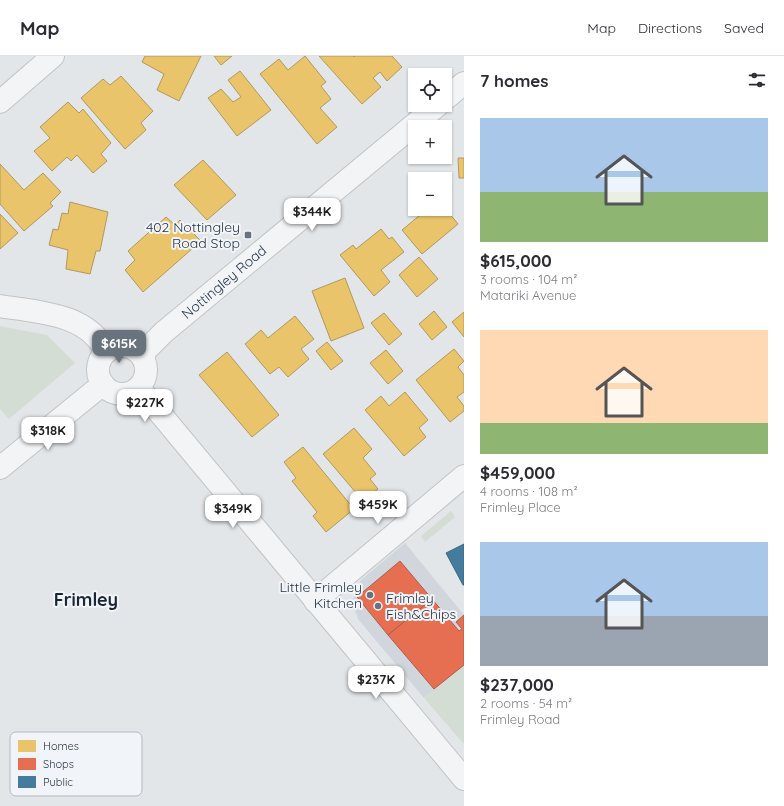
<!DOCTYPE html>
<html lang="en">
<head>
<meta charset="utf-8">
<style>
  :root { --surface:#fff; --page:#f2f2f3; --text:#2b2b33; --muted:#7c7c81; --line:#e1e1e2; --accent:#69737e }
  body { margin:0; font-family:Quicksand,sans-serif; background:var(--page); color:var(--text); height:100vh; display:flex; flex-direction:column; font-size:15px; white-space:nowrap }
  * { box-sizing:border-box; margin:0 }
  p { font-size:13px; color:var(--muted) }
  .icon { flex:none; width:22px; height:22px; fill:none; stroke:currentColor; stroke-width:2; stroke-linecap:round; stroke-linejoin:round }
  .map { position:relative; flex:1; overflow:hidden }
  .drawer { display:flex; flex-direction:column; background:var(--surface); width:320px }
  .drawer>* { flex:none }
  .tools { position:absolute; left:408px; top:12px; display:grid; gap:8px }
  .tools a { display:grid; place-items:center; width:44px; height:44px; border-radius:0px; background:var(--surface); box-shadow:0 1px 3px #0004; font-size:20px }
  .price { position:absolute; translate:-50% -34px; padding:0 9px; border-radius:8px; background:#fff; color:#222; font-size:13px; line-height:26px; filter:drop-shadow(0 1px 2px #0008) }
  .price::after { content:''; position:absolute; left:50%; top:24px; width:12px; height:9px; margin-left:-6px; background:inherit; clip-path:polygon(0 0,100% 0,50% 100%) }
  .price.active { background:var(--accent); color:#fff }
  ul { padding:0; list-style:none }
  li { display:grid; align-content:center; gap:8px; height:212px; padding:0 16px }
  li span { display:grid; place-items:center; height:124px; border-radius:0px; color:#555 }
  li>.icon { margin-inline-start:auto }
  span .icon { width:72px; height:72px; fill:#fffc; stroke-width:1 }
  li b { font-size:17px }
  h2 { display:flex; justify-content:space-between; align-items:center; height:48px; padding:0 16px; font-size:17px }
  header { display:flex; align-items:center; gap:24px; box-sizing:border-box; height:56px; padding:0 20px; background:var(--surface); border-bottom:1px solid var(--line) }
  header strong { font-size:19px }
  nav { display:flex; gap:22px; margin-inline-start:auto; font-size:14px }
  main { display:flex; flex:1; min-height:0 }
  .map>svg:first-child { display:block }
  .built { fill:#d0d6dc }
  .green { fill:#d4ddd3 }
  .homes { fill:#e9c46a; stroke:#af995f }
  .shops { fill:#e76f51; stroke:#ad5e4d }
  .public { fill:#457b9d; stroke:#3c6682 }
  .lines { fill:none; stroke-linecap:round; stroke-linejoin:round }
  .minor-casing { stroke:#c1c4c7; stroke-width:24 }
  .tertiary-casing { stroke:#c1c4c7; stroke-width:24 }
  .minor { stroke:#f3f4f5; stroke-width:22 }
  .tertiary { stroke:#f3f4f5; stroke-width:22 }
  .poi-dot { fill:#69737e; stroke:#f1f4f8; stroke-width:1.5 }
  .labels { text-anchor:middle; stroke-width:4; stroke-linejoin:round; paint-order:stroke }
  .poi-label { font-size:14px; fill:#273544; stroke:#f1f4f8; text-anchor:end }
  .street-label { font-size:14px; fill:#273544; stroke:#f1f4f8 }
  .district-label { font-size:18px; font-weight:bold; fill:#1a2635; stroke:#f1f4f8 }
  .key { fill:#f1f4f8; stroke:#b4bbc2; stroke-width:1 }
  .key-label { font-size:11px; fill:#273544 }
</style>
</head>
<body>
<header>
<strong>Map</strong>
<nav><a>Map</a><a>Directions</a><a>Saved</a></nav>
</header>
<main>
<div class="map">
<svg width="464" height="750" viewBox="0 0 464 750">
  <rect width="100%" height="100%" fill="#e3e6e9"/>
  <!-- built -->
  <path class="built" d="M405 487 464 559V609L424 642 358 563 355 554 353 544 355 535 361 524Z"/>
  <!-- green -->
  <g class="green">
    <path d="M0 270 47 279 75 307 9 363 0 353Z"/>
    <path d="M451 455 455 461 425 486 421 480Z"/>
    <path d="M464 608V688L424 642Z"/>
  </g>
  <!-- homes -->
  <g class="homes">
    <path d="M145 0H201L179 45 157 34 164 18 142 6Z"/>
    <path d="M214 0H232L221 9Z"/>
    <path d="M305 0 326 26 321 30 331 43 320 52 337 71 317 88 260 18 279 3 288 14Z"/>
    <path d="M319 0H353L354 1 355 0H392L402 11 387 25 380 16 373 22 381 31 362 48Z"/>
    <path d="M240 15 271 54 237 80 208 42 221 33 233 46 241 41 228 24Z"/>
    <path d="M121 20 153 55 141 67 146 74 125 93 81 42 103 23 110 29Z"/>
    <path d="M68 46 79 57 83 53 111 87 101 98 107 105 93 117 77 99 71 105 67 101 52 115 34 95 50 82 40 71Z"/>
    <path d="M458 102H464V122H459Z"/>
    <path d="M203 104 236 139 207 164 174 129Z"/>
    <path d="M0 108 24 134 43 117 61 136 50 147 53 150 24 175 0 148Z"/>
    <path d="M70 146 108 156 100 195H96L90 218 66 213 68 194 49 189 53 173 58 174 62 157 68 158Z"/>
    <path d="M445 152 458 168 422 198 402 174 420 159 416 153H445Z"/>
    <path d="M0 158 18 177 0 193Z"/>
    <path d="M166 161 175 169 180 164 201 185 143 236 125 214 135 204 128 195Z"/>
    <path d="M381 173 389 183 392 181 404 196 381 214 390 226 374 240 340 199 353 189 356 193Z"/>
    <path d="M419 201 438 223 417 241 399 219Z"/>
    <path d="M345 222 364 272 331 285 312 235Z"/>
    <path d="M434 255 447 271 432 284 419 268Z"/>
    <path d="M464 256V281L452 266Z"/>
    <path d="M384 257 402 278 389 289 371 267Z"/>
    <path d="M295 260 314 283 301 293 309 303 288 321 279 311 270 318 245 288 261 274 268 282Z"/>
    <path d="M327 286 343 305 331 314 316 295Z"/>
    <path d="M454 293 464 305 458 311 464 319V336L457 341 464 350V355L450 366 416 324Z"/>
    <path d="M386 294 403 315 388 328 370 307Z"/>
    <path d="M227 296 279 359 252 381 199 319Z"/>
    <path d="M405 336 428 364 419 372 426 381 404 400 365 354 381 340 389 350Z"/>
    <path d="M354 372 372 393 363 402 376 418 370 423 378 433 363 445 323 398Z"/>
    <path d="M303 391 354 453 326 476 313 460 317 456 292 425 296 422 284 406Z"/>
  </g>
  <!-- shops -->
  <g class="shops">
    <path d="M400 505 432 543 388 579 357 541Z"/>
    <path d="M432 543 459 575 462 573 456 566 464 559V609L434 633 388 579Z"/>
  </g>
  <!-- public -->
  <path class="public" d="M464 488V529H463L446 497Z"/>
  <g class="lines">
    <defs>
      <g id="minor">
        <path d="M0 46 53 0"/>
        <path d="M0 250C37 256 88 257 106 296"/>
        <path d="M315 545 464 420"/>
      </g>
      <g id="tertiary">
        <path d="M445 43 464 27"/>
        <circle cx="122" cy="314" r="24"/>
        <path d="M141 299 164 276 438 49"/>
        <path d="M139 332 464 723"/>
        <path d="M0 412 103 328"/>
      </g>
    </defs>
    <!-- minor casing -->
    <use href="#minor" class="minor-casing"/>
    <!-- tertiary casing -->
    <use href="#tertiary" class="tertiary-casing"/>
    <!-- minor -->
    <use href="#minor" class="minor"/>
    <!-- tertiary -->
    <use href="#tertiary" class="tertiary"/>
  </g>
  <!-- markers -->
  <g class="poi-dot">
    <rect x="244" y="175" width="8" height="8" rx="2"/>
    <circle cx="370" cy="539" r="4"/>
    <circle cx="378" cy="550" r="4"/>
  </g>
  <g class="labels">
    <!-- poi labels -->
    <g class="poi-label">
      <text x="240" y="176">402 Nottingley<tspan x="240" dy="16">Road Stop</tspan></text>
      <text x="362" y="536">Little Frimley<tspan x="362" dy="16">Kitchen</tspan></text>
      <text x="386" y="547" text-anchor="start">Frimley<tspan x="386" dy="16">Fish&amp;Chips</tspan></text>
    </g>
    <!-- street labels -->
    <g class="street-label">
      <text transform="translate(224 226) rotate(-40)" y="5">Nottingley Road</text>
    </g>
    <!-- district labels -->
    <g class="district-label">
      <text x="86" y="550">Frimley</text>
    </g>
  </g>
  <!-- legend -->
  <rect x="10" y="676" width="132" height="64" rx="6" class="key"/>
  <rect x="18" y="684" width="18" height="12" fill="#e9c46a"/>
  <rect x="18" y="702" width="18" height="12" fill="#e76f51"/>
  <rect x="18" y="720" width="18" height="12" fill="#457b9d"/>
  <g class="key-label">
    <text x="43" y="694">Homes</text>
    <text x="43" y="712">Shops</text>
    <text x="43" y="730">Public</text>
  </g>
</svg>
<div class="tools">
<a><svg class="icon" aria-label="locate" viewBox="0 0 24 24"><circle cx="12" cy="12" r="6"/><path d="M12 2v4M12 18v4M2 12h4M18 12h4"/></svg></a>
<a>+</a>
<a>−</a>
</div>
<b class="price" style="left:312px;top:176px">$344K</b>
<b class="price active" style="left:119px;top:308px">$615K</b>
<b class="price" style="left:145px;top:367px">$227K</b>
<b class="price" style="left:48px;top:395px">$318K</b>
<b class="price" style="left:378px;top:469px">$459K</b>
<b class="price" style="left:233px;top:473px">$349K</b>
<b class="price" style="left:376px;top:644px">$237K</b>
</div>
<section class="drawer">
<h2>7 homes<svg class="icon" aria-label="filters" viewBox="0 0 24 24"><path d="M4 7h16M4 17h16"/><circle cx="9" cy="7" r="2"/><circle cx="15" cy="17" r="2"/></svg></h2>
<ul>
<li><span style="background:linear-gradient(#a9c7e8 60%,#8fb573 0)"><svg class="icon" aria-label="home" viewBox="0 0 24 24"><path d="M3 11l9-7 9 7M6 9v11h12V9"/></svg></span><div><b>$615,000</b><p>3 rooms · 104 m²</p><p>Matariki Avenue</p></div></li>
<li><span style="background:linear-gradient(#ffd9b3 75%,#8fb573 0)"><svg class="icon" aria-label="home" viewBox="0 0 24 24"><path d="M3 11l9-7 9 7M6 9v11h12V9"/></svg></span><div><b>$459,000</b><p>4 rooms · 108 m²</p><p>Frimley Place</p></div></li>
<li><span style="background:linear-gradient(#a9c7e8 60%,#9aa5b1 0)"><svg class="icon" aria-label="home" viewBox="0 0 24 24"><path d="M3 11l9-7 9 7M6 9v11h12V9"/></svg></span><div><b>$237,000</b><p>2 rooms · 54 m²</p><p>Frimley Road</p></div></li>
</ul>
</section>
</main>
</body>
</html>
